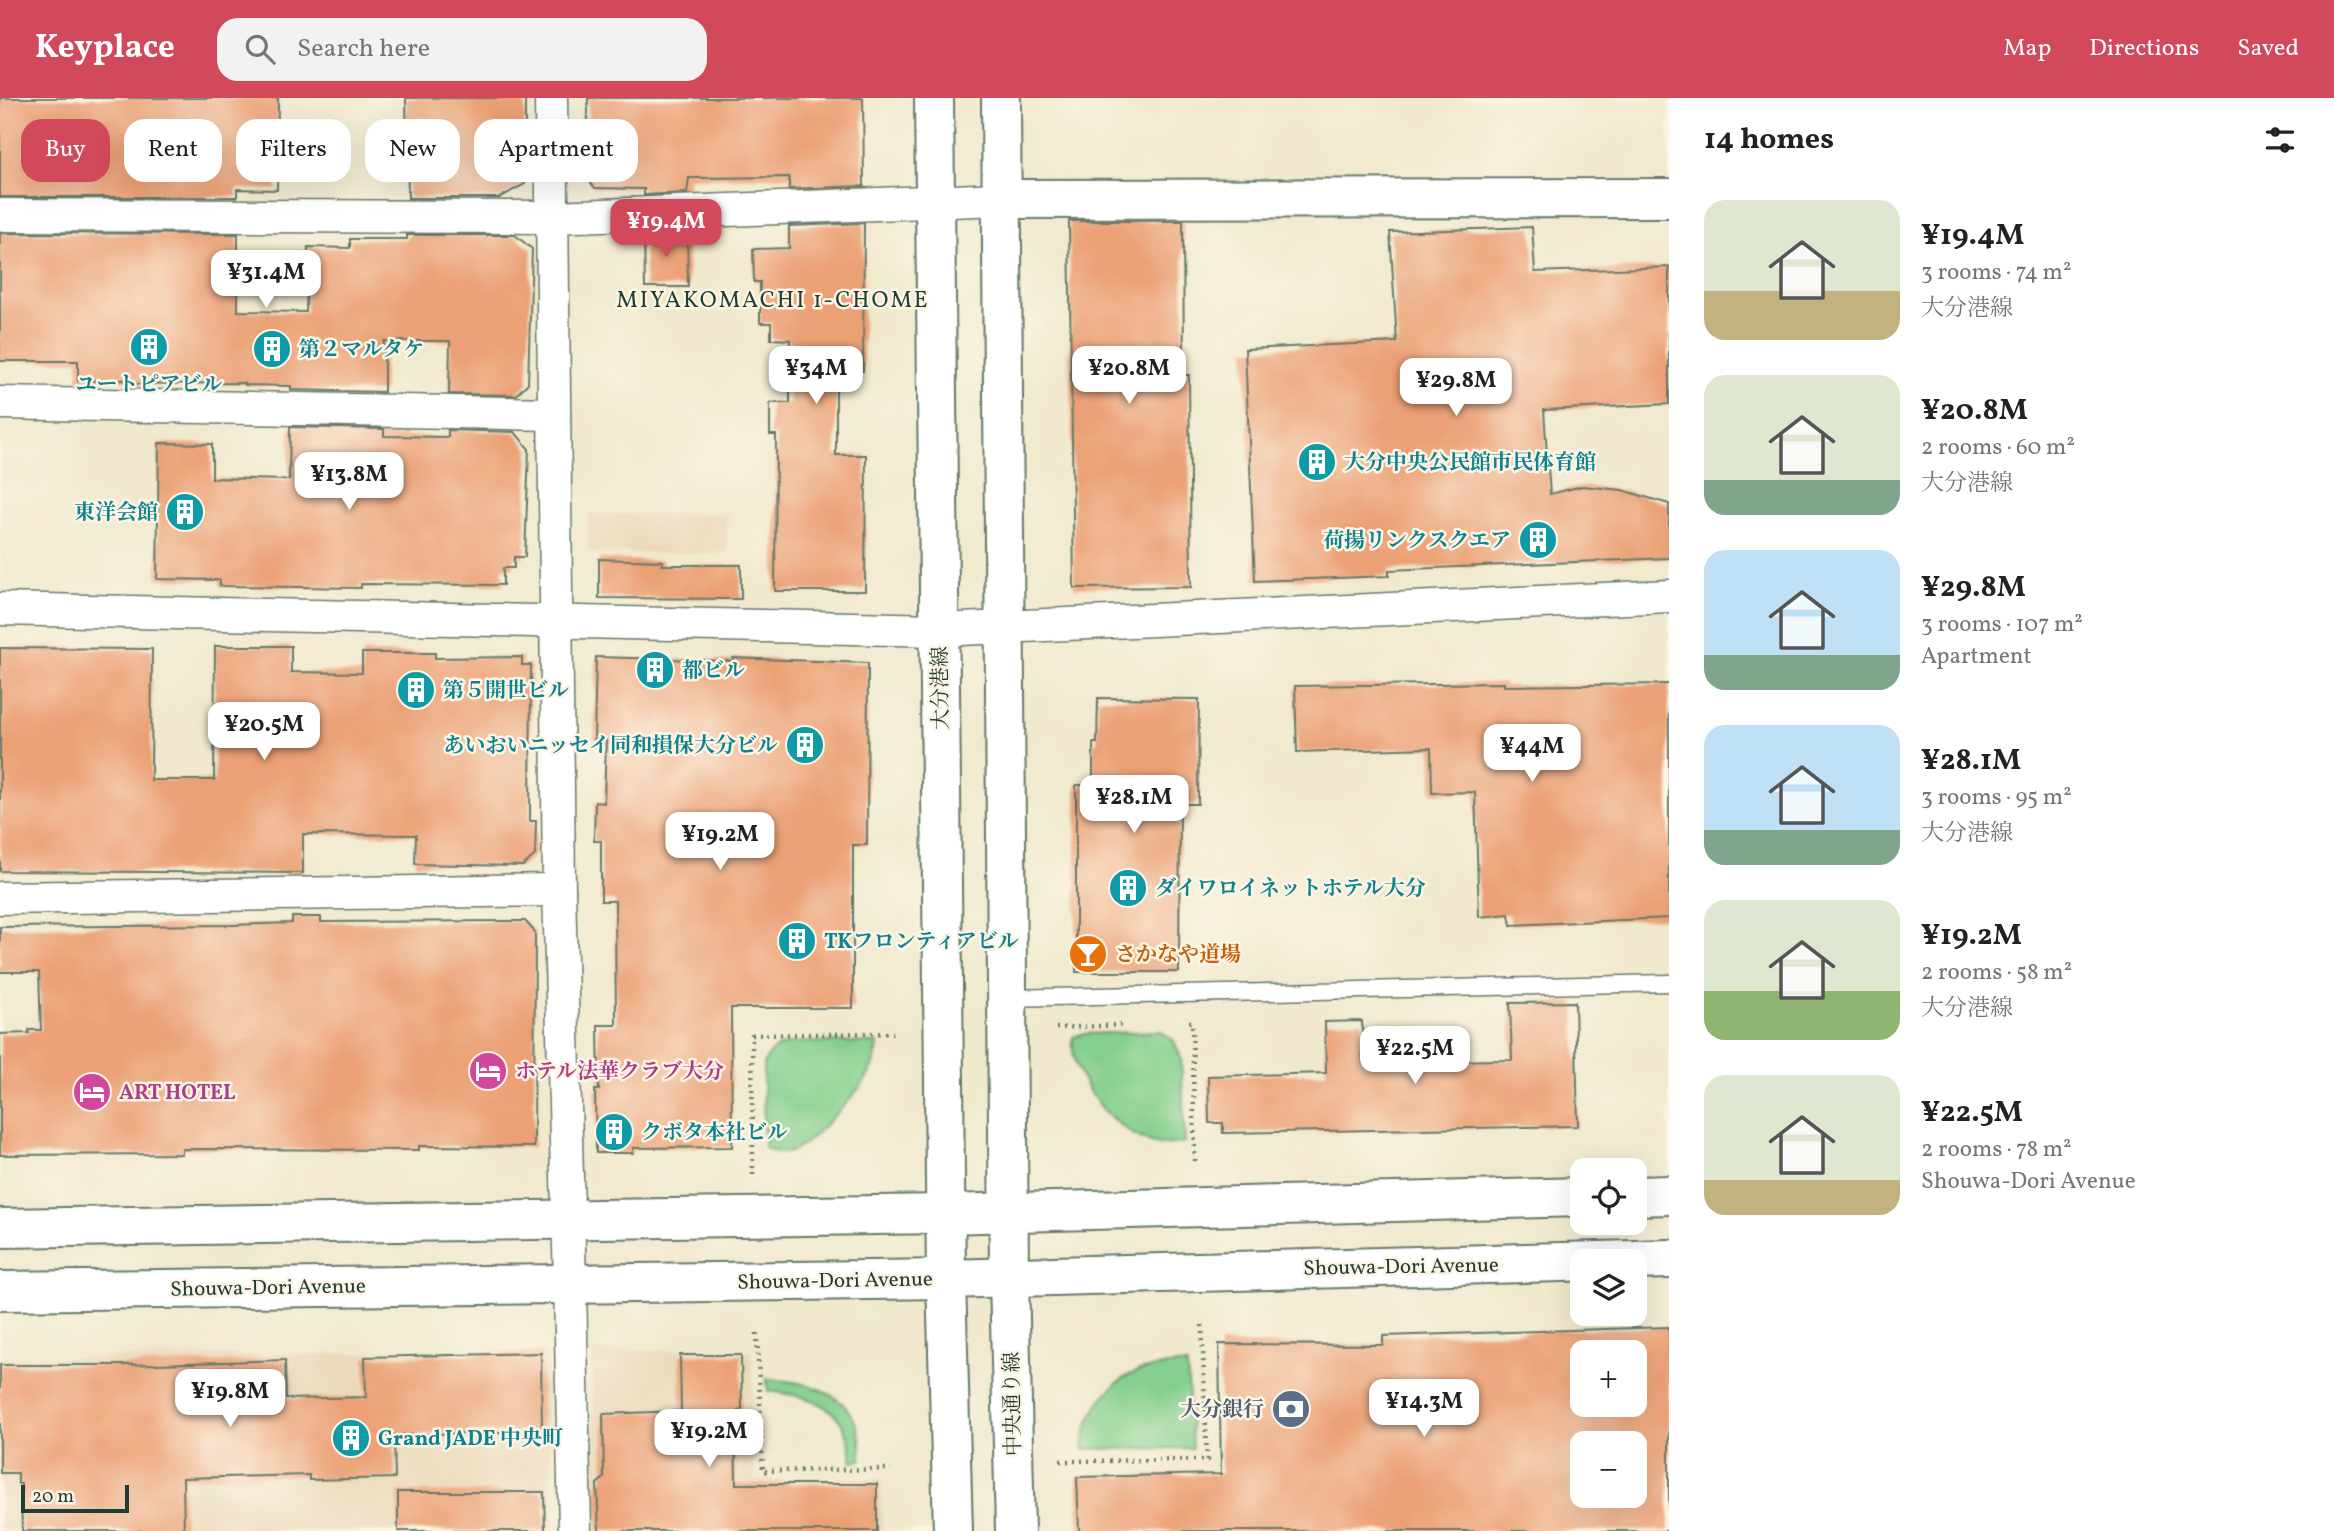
<!DOCTYPE html>
<html lang="en">
<head>
<meta charset="utf-8">
<style>
  :root { --surface:#fff; --page:#f2f2f2; --text:#222; --muted:#767676; --accent:#d1495b }
  body { margin:0; font-family:Vollkorn,"Noto Serif JP",serif; background:var(--page); color:var(--text); height:100vh; display:flex; flex-direction:column; font-size:26px; white-space:nowrap }
  * { box-sizing:border-box; margin:0 }
  p { font-size:23px; color:var(--muted) }
  .icon { flex:none; width:38px; height:38px; fill:none; stroke:currentColor; stroke-width:2; stroke-linecap:round; stroke-linejoin:round }
  .map { position:relative; flex:1; overflow:hidden }
  .details { display:flex; flex-direction:column; background:var(--surface); width:665px }
  .details>* { flex:none }
  .hud { position:absolute; left:21px; top:21px; width:665px; height:63px; display:flex; gap:14px }
  .controls { position:absolute; left:1570px; top:1060px; display:grid; gap:14px }
  .controls a { display:grid; place-items:center; width:77px; height:77px; border-radius:14px; background:var(--surface); box-shadow:0 7px 28px #0002; font-size:35px }
  .scale { position:absolute; left:21px; bottom:18px; width:108px; box-sizing:border-box; padding-left:7px; border:4px solid #1f3d34; border-top:0; font-size:19px; line-height:24px; white-space:nowrap; color:#1f3d34; -webkit-text-stroke:5px #fcf5e5; paint-order:stroke }
  .price { position:absolute; translate:-50% -60px; padding:0 16px; border-radius:14px; background:#fff; color:#222; font-size:23px; line-height:46px; filter:drop-shadow(0 2px 4px #0008) }
  .price::after { content:''; position:absolute; left:50%; top:42px; width:21px; height:16px; margin-left:-10px; background:inherit; clip-path:polygon(0 0,100% 0,50% 100%) }
  .price.active { background:var(--accent); color:#fff }
  ul { padding:0; list-style:none }
  li { display:flex; align-items:center; gap:21px; height:175px; padding:0 35px }
  li span { display:grid; place-items:center; flex:none; width:196px; height:140px; border-radius:21px; color:#555 }
  li>.icon { margin-inline-start:auto }
  span .icon { width:84px; height:84px; fill:#fffc; stroke-width:1 }
  li b { font-size:30px }
  h2 { display:flex; justify-content:space-between; align-items:center; height:84px; padding:0 35px; font-size:30px }
  .chip { padding:0 24px; border-radius:21px; background:var(--surface); box-shadow:0 7px 28px #0002; font-size:24px; line-height:63px }
  .chip.active { background:var(--accent); color:#fff }
  header { display:flex; align-items:center; gap:42px; box-sizing:border-box; height:98px; padding:0 35px; background:var(--accent); color:#fff }
  header strong { font-size:33px }
  nav { display:flex; gap:38px; margin-inline-start:auto; font-size:24px }
  .search { width:490px; height:63px; background:var(--page); display:flex; align-items:center; gap:18px; box-sizing:border-box; padding:0 24px; border-radius:21px; color:var(--muted); font-size:26px }
  main { display:flex; flex:1; min-height:0 }
  .map>svg:first-child { display:block }
  .built { fill:#ead9ba }
  .green { fill:#84cf8d; stroke:#528660; stroke-width:2 }
  .building { fill:#eba075; fill-rule:evenodd }
  .lines { fill:none; stroke-linecap:round; stroke-linejoin:round }
  .lane-casing { stroke:#68796a; stroke-width:19 }
  .street-casing { stroke:#68796a; stroke-width:35 }
  .secondary-casing { stroke:#68796a; stroke-width:42 }
  .highway-casing { stroke:#68796a; stroke-width:42 }
  .path { stroke:#68796a; stroke-width:4.5; stroke-dasharray:2 5; stroke-linecap:butt }
  .lane { stroke:#fff; stroke-width:16 }
  .street { stroke:#fff; stroke-width:32 }
  .secondary { stroke:#fff; stroke-width:38 }
  .highway { stroke:#fff; stroke-width:38 }
  .labels { text-anchor:middle; stroke-width:5; stroke-linejoin:round; paint-order:stroke }
  .culture-label { font-size:21px; font-weight:bold; fill:#0d838f; stroke:#fcf5e5; text-anchor:start }
  .street-label { font-size:21px; fill:#1f3d34; stroke:#fcf5e5 }
  .food-label { font-size:21px; font-weight:bold; fill:#c56008; stroke:#fcf5e5; text-anchor:start }
  .hotel-label { font-size:21px; font-weight:bold; fill:#b23c85; stroke:#fcf5e5; text-anchor:start }
  .service-label { font-size:21px; font-weight:bold; fill:#4e5e75; stroke:#fcf5e5; text-anchor:end }
  .neighbourhood-label { font-size:23px; letter-spacing:2px; fill:#1f3d34; stroke:#fcf5e5 }
</style>
</head>
<body>
<header>
<strong>Keyplace</strong>
<div class="search"><svg class="icon" aria-label="search" viewBox="0 0 24 24"><circle cx="10" cy="10" r="6"/><path d="M15 15l6 6"/></svg>Search here</div>
<nav><a>Map</a><a>Directions</a><a>Saved</a></nav>
</header>
<main>
<div class="map">
<svg width="1669" height="1433" viewBox="0 0 1669 1433">
  <rect width="100%" height="100%" fill="#fcf5e5"/>
  <filter id="ink" filterUnits="userSpaceOnUse"><feTurbulence type="fractalNoise" baseFrequency=".0143" numOctaves="2"/><feDisplacementMap in="SourceGraphic" scale="14" xChannelSelector="R" yChannelSelector="G"/><feConvolveMatrix kernelMatrix="1 2 1 2 8 2 1 2 1" color-interpolation-filters="sRGB"/></filter>
  <filter id="wash" filterUnits="userSpaceOnUse"><feTurbulence type="fractalNoise" baseFrequency=".00686" numOctaves="4" result="noise"/><feDisplacementMap in="SourceGraphic" scale="28" xChannelSelector="R" yChannelSelector="G"/><feGaussianBlur stdDeviation="1.57" result="paint"/><feColorMatrix in="noise" values="0 0 0 0 0 0 0 0 0 0 0 0 0 0 0 0 0 1.4 0 .05"/><feComposite in="paint" operator="in"/></filter>
  <g filter="url(#wash)">
    <rect width="100%" height="100%" fill="#f0e9cd"/>
    <!-- built -->
    <g class="built">
      <rect x="588" y="416" width="139" height="39"/>
      <path d="M547 1252 552 1433H0V1261Z"/>
      <path d="M752 1252 754 1382 882 1381V1433H597L592 1253Z"/>
    </g>
    <!-- green -->
    <g class="green">
      <path d="M1161 933 1174 943 1181 960 1185 1044C1176 1045 1166 1048 1158 1046 1117 1038 1068 981 1073 939L1082 936Z"/>
      <path d="M823 944 878 945C877 957 874 970 866 981 855 997 808 1049 790 1054 781 1057 772 1054 764 1049L763 970C770 940 798 945 823 944Z"/>
      <path d="M1168 1267H1187L1192 1350 1083 1351C1084 1325 1101 1295 1124 1280 1136 1272 1154 1270 1168 1267Z"/>
      <path d="M767 1281C806 1284 847 1291 859 1335 862 1344 861 1353 861 1362L852 1363C849 1309 815 1298 768 1293Z"/>
    </g>
    <g id="blocks">
      <!-- building -->
      <g class="building">
        <path d="M0 0H278L277 92 237 91V99H0Z"/>
        <path d="M406 0H525V86L499 100H408Z"/>
        <path d="M588 0H863L864 88 789 91V79L689 80 687 95 644 97V91L595 90 587 80Z"/>
        <path d="M1069 123H1183L1184 277H1189L1191 489 1074 490Z"/>
        <path d="M864 125 863 273H836V357H866L865 493H775L776 337H770V305H790V242L771 241V225H760V184H754L753 151 789 150V128Z"/>
        <path d="M1532 129 1535 174 1669 169V306L1544 312 1547 356 1505 357 1548 370 1550 396 1582 388 1622 392 1669 406V460L1389 472V478L1255 483 1245 251 1397 244 1390 134Z"/>
        <path d="M687 132 688 189H645L644 134Z"/>
        <path d="M0 135 238 136V213L306 214 308 149 350 150V141H407V137H515L532 151 528 285 516 297 449 296 450 243H384V294L291 292V288L245 287V285L126 286V282L78 283V263H0Z"/>
        <path d="M290 329 384 331V338L448 339V332L515 334 529 351 525 459H514V470H503V487L361 486V490L220 488V482L157 481 159 345 212 346V380L289 382Z"/>
        <path d="M599 461 663 463 662 467H741V501L599 500Z"/>
        <path d="M215 548H291V574L362 575V555H435V560L522 559V567H531L530 723H536L535 757 523 768 415 766 416 737 303 736V775L0 773V550L152 551 151 682H214Z"/>
        <path d="M596 559 733 563V560L868 565 867 747H853V910H731L732 1049 633 1050V1055H596L595 992H599L598 927H616L615 803H601V743H594L595 704 604 705 606 642 594 641Z"/>
        <path d="M1504 585V588L1669 586V820L1511 827 1509 816 1479 819 1475 694 1432 695 1431 650 1297 654 1295 588Z"/>
        <path d="M1098 600 1199 601 1198 706H1180L1179 874H1076V687H1093V645H1097Z"/>
        <path d="M292 819H321V824L525 823 535 834 534 1049 419 1048V1052L182 1051V1056L0 1057V936L29 935V932H41L39 874H0V829L231 827 292 825Z"/>
        <path d="M1575 904 1578 1028 1223 1035V1025H1209L1208 978 1326 975 1325 924 1362 923 1363 964 1512 962 1510 905Z"/>
        <path d="M1669 1229V1433H1079L1077 1379 1221 1376 1219 1246 1383 1247V1238ZM1582 1255H1634V1307H1582ZM1582 1346H1634V1398H1582Z"/>
        <path d="M541 1255 542 1333 394 1337 395 1380 309 1382V1377L183 1380 184 1433H22L21 1386H18V1375H0V1267H123L285 1262 286 1301 366 1299 365 1259Z"/>
        <path d="M680 1257H741L742 1310 735 1317 736 1386H877V1433H599L597 1386 604 1380 603 1316 681 1313Z"/>
        <path d="M398 1394H544L545 1433H398Z"/>
      </g>
    </g>
  </g>
  <g filter="url(#ink)">
    <use href="#blocks" fill-opacity="0" stroke="#68796a" stroke-width="2"/>
    <g class="lines">
      <defs>
        <path id="lane" d="M1007 900 1669 885"/>
        <g id="street">
          <path d="M551 0 559 792 570 1185 575 1433"/>
          <path d="M0 117 552 119 1001 101"/>
          <path d="M0 305 554 316"/>
          <path d="M0 511 939 532 1669 498"/>
          <path d="M0 800 559 792"/>
        </g>
        <g id="secondary">
          <path d="M934 0 946 1181 953 1433"/>
          <path d="M1001 0 1009 1179 1015 1433"/>
          <path d="M1001 101 1669 100"/>
        </g>
        <g id="highway">
          <path d="M1634 1098 1669 1097"/>
          <path d="M0 1130 946 1116 1582 1099"/>
          <path d="M0 1193 946 1181 1669 1161"/>
        </g>
      </defs>
      <!-- lane casing -->
      <use href="#lane" class="lane-casing"/>
      <!-- street casing -->
      <use href="#street" class="street-casing"/>
      <!-- secondary casing -->
      <use href="#secondary" class="secondary-casing"/>
      <!-- highway casing -->
      <use href="#highway" class="highway-casing"/>
      <!-- path -->
      <g class="path">
        <path d="M1189 924H1192L1195 1063"/>
        <path d="M1056 930 1121 927"/>
        <path d="M753 1077 752 937 893 935"/>
        <path d="M757 1235 763 1373 891 1371"/>
        <path d="M1060 1363 1207 1362 1202 1224"/>
      </g>
      <!-- lane -->
      <use href="#lane" class="lane"/>
      <!-- street -->
      <use href="#street" class="street"/>
      <!-- secondary -->
      <use href="#secondary" class="secondary"/>
      <!-- highway -->
      <use href="#highway" class="highway"/>
    </g>
  </g>
  <!-- icons -->
  <defs>
    <symbol id="building-disc" viewBox="-11 -11 22 22"><circle r="9.5" fill="#0f9aa8" stroke="#fcf5e5"/><path d="M-4-6H4V6H1V3H-1V6H-4ZM-2.5-4.3h1.7v1.8h-1.7ZM.8-4.3h1.7v1.8H.8ZM-2.5-1h1.7V.8h-1.7ZM.8-1h1.7V.8H.8Z" fill="#fff"/></symbol>
    <symbol id="bar-disc" viewBox="-11 -11 22 22"><circle r="9.5" fill="#e8710a" stroke="#fcf5e5"/><path d="M-6-5H6L.8 .8V4.5H3.5V6h-7V4.5H-.8V.8Z" fill="#fff"/></symbol>
    <symbol id="hotel-disc" viewBox="-11 -11 22 22"><circle r="9.5" fill="#d1479c" stroke="#fcf5e5"/><path d="M-6-4.5h1.5V1H6V5H4.5V3h-9V5H-6ZM-4 0a1.8 1.8 0 1 1 3.6 0ZM.5 0V-2.5h3Q6-2.5 6 0Z" fill="#fff"/></symbol>
    <symbol id="bank-disc" viewBox="-11 -11 22 22"><circle r="9.5" fill="#5c6f8a" stroke="#fcf5e5"/><path d="M-6-4H6V4H-6ZM0-2.3a2.3 2.3 0 1 0 0 4.6a2.3 2.3 0 1 0 0-4.6Z" fill="#fff"/></symbol>
  </defs>
  <g fill-rule="evenodd">
    <use href="#building-disc" x="127" y="227" width="44" height="44"/>
    <use href="#building-disc" x="250" y="229" width="44" height="44"/>
    <use href="#building-disc" x="1295" y="342" width="44" height="44"/>
    <use href="#building-disc" x="163" y="392" width="44" height="44"/>
    <use href="#building-disc" x="1516" y="420" width="44" height="44"/>
    <use href="#building-disc" x="633" y="550" width="44" height="44"/>
    <use href="#building-disc" x="394" y="570" width="44" height="44"/>
    <use href="#building-disc" x="783" y="625" width="44" height="44"/>
    <use href="#building-disc" x="1106" y="768" width="44" height="44"/>
    <use href="#building-disc" x="775" y="821" width="44" height="44"/>
    <use href="#bar-disc" x="1066" y="834" width="44" height="44"/>
    <use href="#hotel-disc" x="466" y="951" width="44" height="44"/>
    <use href="#hotel-disc" x="70" y="972" width="44" height="44"/>
    <use href="#building-disc" x="592" y="1012" width="44" height="44"/>
    <use href="#bank-disc" x="1269" y="1289" width="44" height="44"/>
    <use href="#building-disc" x="329" y="1318" width="44" height="44"/>
  </g>
  <g class="labels">
    <!-- culture labels -->
    <g class="culture-label">
      <text x="299" y="258">第２マルタケ</text>
      <text x="149" y="293" text-anchor="middle">ユートピアビル</text>
      <text x="1344" y="371">大分中央公民館市民体育館</text>
      <text x="158" y="421" text-anchor="end">東洋会館</text>
      <text x="1511" y="449" text-anchor="end">荷揚リンクスクエア</text>
      <text x="682" y="579">都ビル</text>
      <text x="443" y="599">第５開世ビル</text>
      <text x="778" y="654" text-anchor="end">あいおいニッセイ同和損保大分ビル</text>
      <text x="1155" y="797">ダイワロイネットホテル大分</text>
      <text x="824" y="850">TKフロンティアビル</text>
      <text x="641" y="1041">クボタ本社ビル</text>
      <text x="378" y="1347">Grand JADE 中央町</text>
    </g>
    <!-- street labels -->
    <g class="street-label">
      <text transform="translate(940 590) rotate(-91)" y="7">大分港線</text>
      <text transform="translate(1401 1168) rotate(-1)" y="7">Shouwa-Dori Avenue</text>
      <text transform="translate(835 1182) rotate(-1)" y="7">Shouwa-Dori Avenue</text>
      <text transform="translate(268 1189) rotate(-1)" y="7">Shouwa-Dori Avenue</text>
      <text transform="translate(1012 1306) rotate(-91)" y="7">中央通り線</text>
    </g>
    <!-- food labels -->
    <g class="food-label">
      <text x="1115" y="863">さかなや道場</text>
    </g>
    <!-- hotel labels -->
    <g class="hotel-label">
      <text x="515" y="980">ホテル法華クラブ大分</text>
      <text x="119" y="1001">ART HOTEL</text>
    </g>
    <!-- service labels -->
    <g class="service-label">
      <text x="1264" y="1318">大分銀行</text>
    </g>
    <!-- neighbourhood labels -->
    <g class="neighbourhood-label">
      <text x="773" y="209">MIYAKOMACHI 1-CHOME</text>
    </g>
  </g>
</svg>
<div class="controls">
<a><svg class="icon" aria-label="locate" viewBox="0 0 24 24"><circle cx="12" cy="12" r="6"/><path d="M12 2v4M12 18v4M2 12h4M18 12h4"/></svg></a>
<a><svg class="icon" aria-label="layers" viewBox="0 0 24 24"><path d="M12 4l9 5-9 5-9-5zM3 14l9 5 9-5"/></svg></a>
<a>+</a>
<a>−</a>
</div>
<div class="scale">20 m</div>
<b class="price active" style="left:666px;top:161px">¥19.4M</b>
<b class="price" style="left:266px;top:212px">¥31.4M</b>
<b class="price" style="left:816px;top:308px">¥34M</b>
<b class="price" style="left:1129px;top:308px">¥20.8M</b>
<b class="price" style="left:1456px;top:320px">¥29.8M</b>
<b class="price" style="left:349px;top:414px">¥13.8M</b>
<b class="price" style="left:264px;top:664px">¥20.5M</b>
<b class="price" style="left:1532px;top:686px">¥44M</b>
<b class="price" style="left:1134px;top:737px">¥28.1M</b>
<b class="price" style="left:720px;top:774px">¥19.2M</b>
<b class="price" style="left:1415px;top:988px">¥22.5M</b>
<b class="price" style="left:230px;top:1331px">¥19.8M</b>
<b class="price" style="left:1424px;top:1341px">¥14.3M</b>
<b class="price" style="left:709px;top:1371px">¥19.2M</b>
<div class="hud">
<a class="chip active">Buy</a>
<a class="chip">Rent</a>
<a class="chip">Filters</a>
<a class="chip">New</a>
<a class="chip">Apartment</a>
</div>
</div>
<section class="details">
<h2>14 homes<svg class="icon" aria-label="filters" viewBox="0 0 24 24"><path d="M4 7h16M4 17h16"/><circle cx="9" cy="7" r="2"/><circle cx="15" cy="17" r="2"/></svg></h2>
<ul>
<li><span style="background:linear-gradient(#dfe7d0 65%,#c2b280 0)"><svg class="icon" aria-label="home" viewBox="0 0 24 24"><path d="M3 11l9-7 9 7M6 9v11h12V9"/></svg></span><div><b>¥19.4M</b><p>3 rooms · 74 m²</p><p>大分港線</p></div></li>
<li><span style="background:linear-gradient(#dfe7d0 75%,#7fa58c 0)"><svg class="icon" aria-label="home" viewBox="0 0 24 24"><path d="M3 11l9-7 9 7M6 9v11h12V9"/></svg></span><div><b>¥20.8M</b><p>2 rooms · 60 m²</p><p>大分港線</p></div></li>
<li><span style="background:linear-gradient(#bfe0f5 75%,#7fa58c 0)"><svg class="icon" aria-label="home" viewBox="0 0 24 24"><path d="M3 11l9-7 9 7M6 9v11h12V9"/></svg></span><div><b>¥29.8M</b><p>3 rooms · 107 m²</p><p>Apartment</p></div></li>
<li><span style="background:linear-gradient(#bfe0f5 75%,#7fa58c 0)"><svg class="icon" aria-label="home" viewBox="0 0 24 24"><path d="M3 11l9-7 9 7M6 9v11h12V9"/></svg></span><div><b>¥28.1M</b><p>3 rooms · 95 m²</p><p>大分港線</p></div></li>
<li><span style="background:linear-gradient(#dfe7d0 65%,#8fb573 0)"><svg class="icon" aria-label="home" viewBox="0 0 24 24"><path d="M3 11l9-7 9 7M6 9v11h12V9"/></svg></span><div><b>¥19.2M</b><p>2 rooms · 58 m²</p><p>大分港線</p></div></li>
<li><span style="background:linear-gradient(#dfe7d0 75%,#c2b280 0)"><svg class="icon" aria-label="home" viewBox="0 0 24 24"><path d="M3 11l9-7 9 7M6 9v11h12V9"/></svg></span><div><b>¥22.5M</b><p>2 rooms · 78 m²</p><p>Shouwa-Dori Avenue</p></div></li>
</ul>
</section>
</main>
</body>
</html>
